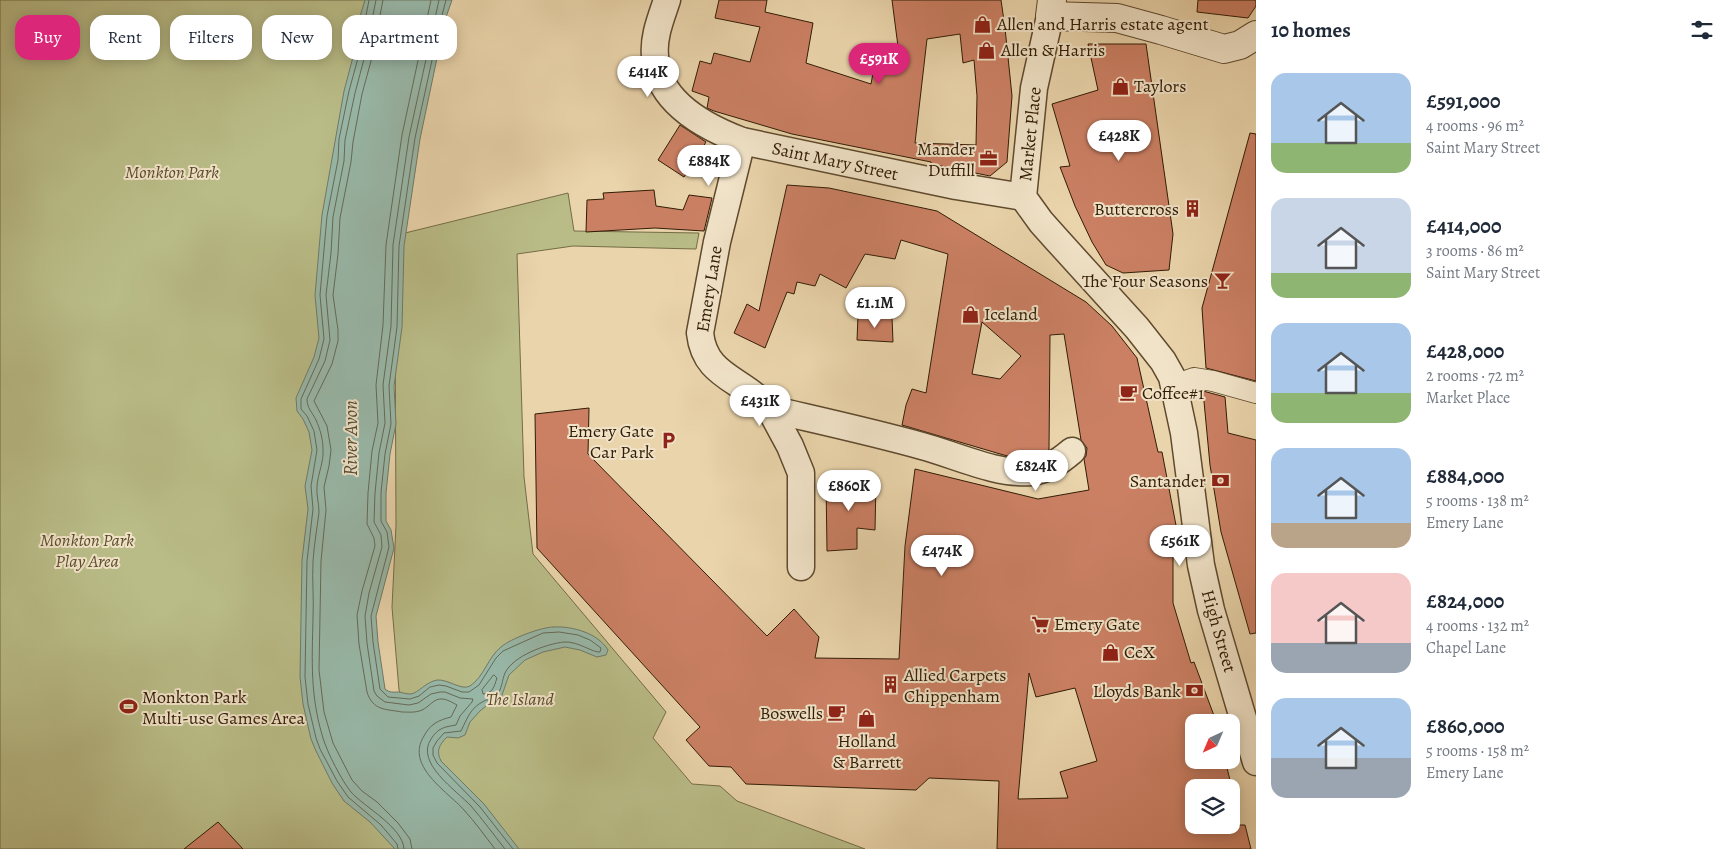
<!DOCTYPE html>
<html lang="en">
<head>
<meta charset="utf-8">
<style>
  :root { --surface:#fff; --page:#f6f6f7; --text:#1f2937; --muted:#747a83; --accent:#db2777 }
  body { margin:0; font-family:Alegreya,serif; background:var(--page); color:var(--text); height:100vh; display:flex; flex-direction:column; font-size:19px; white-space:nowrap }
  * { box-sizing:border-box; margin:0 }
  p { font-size:16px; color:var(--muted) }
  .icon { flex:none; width:28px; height:28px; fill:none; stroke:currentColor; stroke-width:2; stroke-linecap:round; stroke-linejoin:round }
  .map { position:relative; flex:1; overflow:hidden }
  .side { display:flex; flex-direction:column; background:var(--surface); width:475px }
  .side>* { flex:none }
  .guide { position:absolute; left:15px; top:15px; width:475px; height:45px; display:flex; gap:10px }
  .needle { width:32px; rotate:224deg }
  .controls { position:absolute; left:1185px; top:714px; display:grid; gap:10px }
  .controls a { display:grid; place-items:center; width:55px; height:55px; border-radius:10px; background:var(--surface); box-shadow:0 2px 12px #0003; font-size:25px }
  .price { position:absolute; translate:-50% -42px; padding:0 11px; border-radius:18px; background:#fff; color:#222; font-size:16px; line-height:32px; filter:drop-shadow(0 1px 2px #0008) }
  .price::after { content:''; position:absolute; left:50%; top:30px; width:15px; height:11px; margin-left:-8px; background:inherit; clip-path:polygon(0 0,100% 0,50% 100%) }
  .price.on { background:var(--accent); color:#fff }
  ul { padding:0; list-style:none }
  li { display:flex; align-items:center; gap:15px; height:125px; padding:0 15px }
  li span { display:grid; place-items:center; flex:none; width:140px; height:100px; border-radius:15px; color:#555 }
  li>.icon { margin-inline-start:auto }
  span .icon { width:60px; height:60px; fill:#fffc; stroke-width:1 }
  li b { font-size:21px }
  h2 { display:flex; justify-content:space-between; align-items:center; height:60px; padding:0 15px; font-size:21px }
  .pill { padding:0 18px; border-radius:15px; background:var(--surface); box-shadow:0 2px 12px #0003; font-size:18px; line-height:45px }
  .pill.on { background:var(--accent); color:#fff }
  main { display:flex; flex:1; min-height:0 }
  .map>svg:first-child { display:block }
  .green { fill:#b9bc87; stroke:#756c46 }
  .water { fill:#98b8a9; stroke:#6f7a67 }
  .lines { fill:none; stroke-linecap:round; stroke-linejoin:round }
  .shore { stroke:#646a57; stroke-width:1 }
  .building { fill:#cb8064; stroke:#311c05; fill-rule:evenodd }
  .pedestrian-casing { stroke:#5f4a2e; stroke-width:22 }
  .minor-casing { stroke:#5f4a2e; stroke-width:29 }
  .tertiary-casing { stroke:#5f4a2e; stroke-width:30 }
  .pedestrian { stroke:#f1e3c8; stroke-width:20 }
  .minor { stroke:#f1e3c8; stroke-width:26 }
  .tertiary { stroke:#f1e3c8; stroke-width:28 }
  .labels { text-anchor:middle; stroke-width:4; stroke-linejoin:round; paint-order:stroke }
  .poi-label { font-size:18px; fill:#311c05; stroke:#f1e3c8; text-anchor:start }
  .street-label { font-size:18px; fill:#311c05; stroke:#f1e3c8 }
  .park-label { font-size:18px; font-style:italic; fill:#5a4c2c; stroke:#f1e3c8 }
  .water-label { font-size:19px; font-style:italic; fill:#504b36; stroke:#f1e3c8 }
</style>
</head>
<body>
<main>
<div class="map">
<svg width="1256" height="849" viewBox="0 0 1256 849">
  <rect width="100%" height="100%" fill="#ead4ab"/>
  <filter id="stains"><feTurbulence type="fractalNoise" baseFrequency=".004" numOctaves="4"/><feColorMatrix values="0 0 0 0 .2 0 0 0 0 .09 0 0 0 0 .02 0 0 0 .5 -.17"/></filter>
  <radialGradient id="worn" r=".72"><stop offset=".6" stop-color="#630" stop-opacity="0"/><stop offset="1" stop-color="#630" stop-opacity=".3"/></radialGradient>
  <!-- green -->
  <g class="green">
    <path d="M0 0H383L328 257 398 849H0Z"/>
    <path d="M568 193 574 231 699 233 696 249 573 246 517 254 524 477 533 554 666 712 653 738 692 784 720 786 737 801 865 849H514L421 745 399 690 392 607 396 525 395 300 405 233Z"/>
  </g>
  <!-- water -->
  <path class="water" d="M365 0H452L445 20 420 139 404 246 402 327 394 386 396 424 390 454 386 493V521L391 530 394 548 376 616 378 642 385 689C390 693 393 692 399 692 403 693 407 694 411 694 418 693 426 682 437 680 448 679 462 691 470 686 484 677 488 657 501 647 510 639 541 627 554 627 572 626 598 633 608 650L606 655 597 657 580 650 565 647 543 652 525 660 509 675 501 698 496 703 486 706 480 711 470 722 465 735 458 738 447 737C439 745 436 751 441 761L484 804 519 849H395L370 822 344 801 332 783 316 751 311 739 303 704 300 677 302 560 308 509 305 486 312 450 309 432 303 419 297 411 296 398 314 357 319 338 315 295 322 215 344 91 353 57 361 13Z"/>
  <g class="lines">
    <!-- shore -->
    <g class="shore">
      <path d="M369 0 358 58 349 91 339 139 338 160 327 216 320 295 324 339 319 359 301 399V409L307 416 314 431 317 450 311 486 313 509 307 561 305 677 308 704 316 738 320 749 337 781 348 797 381 825 397 844 398 849"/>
      <path d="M376 0 364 59 355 93 345 140 344 161 333 217 331 253 326 295 330 340 325 361 307 399C307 408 312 412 316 420 320 429 323 439 323 449 324 462 318 473 317 486 316 495 319 503 319 512 317 529 314 545 313 561 312 580 314 599 313 618 312 661 310 696 323 738 327 752 342 781 351 792 364 807 403 827 404 849"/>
      <path d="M383 0 371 61 362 94 353 142 351 162 340 218 338 254 333 295 338 330V341L332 364 314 401 327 426 331 450 329 466 324 487 326 510 321 561 319 670 324 712 333 743 352 780 362 791 377 802 398 823 410 839 412 849"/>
      <path d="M431 0 402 135 386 245 383 325 376 385 378 423 372 451 368 493 367 524 374 538 375 546 362 591 357 615 359 644 367 692C373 711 386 709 402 712 409 712 415 713 422 710 429 707 434 698 442 699 447 699 453 703 457 705L451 717C439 720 430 724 424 736 405 766 447 791 464 810 475 822 485 836 495 849"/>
      <path d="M439 0 409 137 393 245 391 326 383 385 385 423 379 453 375 493 374 522 381 535 382 547 369 593 365 616 367 643 374 691 377 696 385 702 409 705 418 703 431 694 440 692H445L460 698 473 699 472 702 460 716 456 725C444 727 438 728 431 739 415 763 456 790 471 806 483 820 494 835 505 849"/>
      <path d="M446 0 441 19 415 138 399 246 397 327 389 386 391 424 385 454 381 493V521L387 532 389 547 371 616 373 642 380 689 388 697 410 699 419 696 430 687 439 685 446 686 462 692H469L479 685 496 658 503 651 543 633 559 632 578 635 590 640 601 648 600 652C593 653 578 641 564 642 546 644 513 656 505 673 502 680 502 689 497 695 494 700 488 699 484 701 470 708 467 719 461 731L444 733 437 741 433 748V755L437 763 480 807 513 849"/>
      <path d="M494 675 497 678C494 687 493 693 483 694L482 690Z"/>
    </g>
  </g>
  <!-- building -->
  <g class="building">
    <path d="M719 0H767L765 12 813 23 806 63 871 84 875 62H900L892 0H1001L1005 28 1012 96 1007 162 990 176 931 164V162L792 134 714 111 707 108 709 97 692 91 700 61 711 64 714 53 750 62 760 27 715 18ZM960 34 963 63 974 60 977 96 976 145 915 143 927 39Z"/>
    <path d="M1198 0H1256V6L1248 18 1197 12Z"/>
    <path d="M1088 44H1146L1173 234 1169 270 1123 273 1106 265 1092 242 1075 206 1060 167 1070 166 1052 104 1098 90Z"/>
    <path d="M680 125 706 142 684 177 658 160Z"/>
    <path d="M1250 133 1256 134V381L1206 368 1202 308Z"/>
    <path d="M787 185 829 188 937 211 1086 302 1112 326 1137 358 1158 452H1162L1179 541 1173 543V603L1191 663 1194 662 1216 721 1194 722V760H1225L1232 788H1194V825H1245L1251 849H997L999 781 929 778 916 790 746 784 731 767 709 766 686 740 700 727 537 548 535 414 589 408 588 454 767 636 794 609 819 637 815 658 899 659 905 546 915 469 1038 499 1089 490 1084 459 1086 456 1087 448 1081 440 1064 334 1050 335 1049 450 1046 451 1033 456H1007L902 425 906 405 912 389 926 393 948 254 901 240 895 259 865 254 846 288 820 274 815 286 797 282 794 294 787 292 765 348 734 333 747 304 759 311ZM982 322 1021 356 1000 379 972 374ZM1029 673 1036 697 1075 688 1097 761 1060 772 1068 798 1018 799Z"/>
    <path d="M654 190 656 206 683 210 689 195 712 198 704 231 655 228 586 232 587 200 604 199 603 193Z"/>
    <path d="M858 316 892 317 893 342 857 340Z"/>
    <path d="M1203 391 1225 397 1228 433 1256 440V633L1250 634 1221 532 1210 465Z"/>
    <path d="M826 481 876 482 875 530 857 528V549L827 551Z"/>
    <path d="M218 822 243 849H184Z"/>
  </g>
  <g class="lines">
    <defs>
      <path id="pedestrian" d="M1175 385 1194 378 1213 381 1256 393"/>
      <g id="minor">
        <path d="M667 0C661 18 653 37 655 56 657 102 705 127 742 141L956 186 1023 197"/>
        <path d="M1050 16 1034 88 1023 197 1041 222 1058 241 1137 328 1163 361 1172 377 1184 433 1201 565 1211 610 1256 762"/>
        <path d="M742 141 717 242 700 333C704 370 730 376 755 396 761 400 765 405 770 409 821 421 872 432 922 446 956 455 996 475 1032 472 1048 470 1060 461 1072 451"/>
        <path d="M770 409 790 446 801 473V567"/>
      </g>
      <path id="tertiary" d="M1052 0 1050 16 1117 18 1161 30 1224 49 1240 45 1256 35"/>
    </defs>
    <!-- pedestrian casing -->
    <use href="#pedestrian" class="pedestrian-casing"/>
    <!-- minor casing -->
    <use href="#minor" class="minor-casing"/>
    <!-- tertiary casing -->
    <use href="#tertiary" class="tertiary-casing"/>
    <!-- pedestrian -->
    <use href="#pedestrian" class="pedestrian"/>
    <!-- minor -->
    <use href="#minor" class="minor"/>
    <!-- tertiary -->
    <use href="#tertiary" class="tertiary"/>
  </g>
  <!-- icons -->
  <defs>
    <symbol id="shop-bare" viewBox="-9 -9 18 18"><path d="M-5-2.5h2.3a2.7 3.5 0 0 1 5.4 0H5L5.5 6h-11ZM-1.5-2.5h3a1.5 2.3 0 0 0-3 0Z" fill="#8f2418" stroke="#f1e3c8" stroke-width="2.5" paint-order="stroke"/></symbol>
    <symbol id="office-bare" viewBox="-9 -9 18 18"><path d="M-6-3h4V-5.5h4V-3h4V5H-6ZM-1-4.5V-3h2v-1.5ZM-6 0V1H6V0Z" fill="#8f2418" stroke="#f1e3c8" stroke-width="2.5" paint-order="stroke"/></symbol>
    <symbol id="building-bare" viewBox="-9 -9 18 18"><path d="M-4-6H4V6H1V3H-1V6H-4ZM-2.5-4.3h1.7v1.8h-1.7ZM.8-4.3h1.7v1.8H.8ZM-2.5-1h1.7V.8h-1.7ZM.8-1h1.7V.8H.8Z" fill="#8f2418" stroke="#f1e3c8" stroke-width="2.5" paint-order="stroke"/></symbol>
    <symbol id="bar-bare" viewBox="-9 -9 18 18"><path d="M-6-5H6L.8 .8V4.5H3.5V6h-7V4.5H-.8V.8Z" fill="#8f2418" stroke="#f1e3c8" stroke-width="2.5" paint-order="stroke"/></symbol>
    <symbol id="cafe-bare" viewBox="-9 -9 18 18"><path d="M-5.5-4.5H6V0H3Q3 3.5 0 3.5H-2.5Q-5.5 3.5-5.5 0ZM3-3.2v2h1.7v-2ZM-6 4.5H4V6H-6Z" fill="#8f2418" stroke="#f1e3c8" stroke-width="2.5" paint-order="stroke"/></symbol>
    <symbol id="parking-bare" viewBox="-9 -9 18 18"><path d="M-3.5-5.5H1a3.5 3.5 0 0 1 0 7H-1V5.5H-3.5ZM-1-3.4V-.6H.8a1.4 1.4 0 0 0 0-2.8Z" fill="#8f2418" stroke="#f1e3c8" stroke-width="2.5" paint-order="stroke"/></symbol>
    <symbol id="bank-bare" viewBox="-9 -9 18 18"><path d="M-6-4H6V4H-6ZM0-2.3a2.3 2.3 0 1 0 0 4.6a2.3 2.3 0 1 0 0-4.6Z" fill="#8f2418" stroke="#f1e3c8" stroke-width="2.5" paint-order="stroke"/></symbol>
    <symbol id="supermarket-bare" viewBox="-9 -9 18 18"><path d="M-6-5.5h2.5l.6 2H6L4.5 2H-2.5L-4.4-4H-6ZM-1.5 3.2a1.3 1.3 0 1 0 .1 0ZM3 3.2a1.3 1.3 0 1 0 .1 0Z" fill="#8f2418" stroke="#f1e3c8" stroke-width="2.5" paint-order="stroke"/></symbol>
    <symbol id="stadium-bare" viewBox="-9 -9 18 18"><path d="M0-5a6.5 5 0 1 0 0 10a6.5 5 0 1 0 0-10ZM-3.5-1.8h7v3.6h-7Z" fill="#8f2418" stroke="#f1e3c8" stroke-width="2.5" paint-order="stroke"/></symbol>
  </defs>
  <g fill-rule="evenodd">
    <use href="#shop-bare" x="970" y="12" width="25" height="25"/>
    <use href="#shop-bare" x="974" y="38" width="25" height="25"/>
    <use href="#shop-bare" x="1108" y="74" width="25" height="25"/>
    <use href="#office-bare" x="976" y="146" width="25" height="25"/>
    <use href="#building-bare" x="1180" y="196" width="25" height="25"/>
    <use href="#bar-bare" x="1210" y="268" width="25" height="25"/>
    <use href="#shop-bare" x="958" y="302" width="25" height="25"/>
    <use href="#cafe-bare" x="1116" y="380" width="25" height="25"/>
    <use href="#parking-bare" x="656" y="428" width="25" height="25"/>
    <use href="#bank-bare" x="1208" y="468" width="25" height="25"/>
    <use href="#supermarket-bare" x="1028" y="612" width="25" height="25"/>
    <use href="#shop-bare" x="1098" y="640" width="25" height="25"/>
    <use href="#building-bare" x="878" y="672" width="25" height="25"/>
    <use href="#bank-bare" x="1182" y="678" width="25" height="25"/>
    <use href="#stadium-bare" x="116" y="694" width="25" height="25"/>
    <use href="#cafe-bare" x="824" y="700" width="25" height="25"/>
    <use href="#shop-bare" x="854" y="706" width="25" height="25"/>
  </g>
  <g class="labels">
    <!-- poi labels -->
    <g class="poi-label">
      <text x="997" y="30">Allen and Harris estate agent</text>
      <text x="1001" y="56">Allen &amp; Harris</text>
      <text x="1134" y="92">Taylors</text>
      <text x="975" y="155" text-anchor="end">Mander<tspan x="975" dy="21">Duffill</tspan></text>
      <text x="1179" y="215" text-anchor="end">Buttercross</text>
      <text x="1208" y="287" text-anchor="end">The Four Seasons</text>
      <text x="984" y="320">Iceland</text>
      <text x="1142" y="399">Coffee#1</text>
      <text x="654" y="437" text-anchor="end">Emery Gate<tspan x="654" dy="21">Car Park</tspan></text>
      <text x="1206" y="487" text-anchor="end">Santander</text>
      <text x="1054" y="630">Emery Gate</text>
      <text x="1124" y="658">CeX</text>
      <text x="904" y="681">Allied Carpets<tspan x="904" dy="21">Chippenham</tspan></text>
      <text x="1181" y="697" text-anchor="end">Lloyds Bank</text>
      <text x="142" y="703">Monkton Park<tspan x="142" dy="21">Multi-use Games Area</tspan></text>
      <text x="823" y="719" text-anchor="end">Boswells</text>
      <text x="867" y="747" text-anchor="middle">Holland<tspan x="867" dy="21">&amp; Barrett</tspan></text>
    </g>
    <!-- street labels -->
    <g class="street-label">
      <text transform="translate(1030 134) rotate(-84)" y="6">Market Place</text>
      <text transform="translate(835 161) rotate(12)" y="6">Saint Mary Street</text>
      <text transform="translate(709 289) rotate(-81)" y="6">Emery Lane</text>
      <text transform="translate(1219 631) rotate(74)" y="6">High Street</text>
    </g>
    <!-- park labels -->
    <g class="park-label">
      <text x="172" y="178">Monkton Park</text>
      <text x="87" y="546">Monkton Park<tspan x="87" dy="21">Play Area</tspan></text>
      <text x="520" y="705">The Island</text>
    </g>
    <!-- water labels -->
    <g class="water-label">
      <text transform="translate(350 438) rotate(-90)" y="7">River Avon</text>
    </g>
  </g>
  <rect width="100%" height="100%" filter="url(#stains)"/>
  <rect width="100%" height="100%" fill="url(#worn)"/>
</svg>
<div class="controls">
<a><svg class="needle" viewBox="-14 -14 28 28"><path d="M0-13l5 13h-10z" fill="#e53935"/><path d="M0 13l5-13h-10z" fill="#747a83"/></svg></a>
<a><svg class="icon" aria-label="layers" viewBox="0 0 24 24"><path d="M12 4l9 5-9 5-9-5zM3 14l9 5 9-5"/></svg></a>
</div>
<b class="price on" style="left:879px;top:85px">£591K</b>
<b class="price" style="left:648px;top:98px">£414K</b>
<b class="price" style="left:1119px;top:162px">£428K</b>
<b class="price" style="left:709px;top:187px">£884K</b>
<b class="price" style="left:875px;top:329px">£1.1M</b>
<b class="price" style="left:760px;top:427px">£431K</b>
<b class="price" style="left:1036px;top:492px">£824K</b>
<b class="price" style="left:849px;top:512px">£860K</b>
<b class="price" style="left:1180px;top:567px">£561K</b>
<b class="price" style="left:942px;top:577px">£474K</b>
<div class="guide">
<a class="pill on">Buy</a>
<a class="pill">Rent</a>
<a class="pill">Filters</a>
<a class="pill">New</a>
<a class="pill">Apartment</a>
</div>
</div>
<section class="side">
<h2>10 homes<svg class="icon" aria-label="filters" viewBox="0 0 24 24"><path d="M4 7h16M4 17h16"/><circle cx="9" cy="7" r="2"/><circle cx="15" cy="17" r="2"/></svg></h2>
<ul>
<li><span style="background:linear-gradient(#a9c7e8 70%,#8fb573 0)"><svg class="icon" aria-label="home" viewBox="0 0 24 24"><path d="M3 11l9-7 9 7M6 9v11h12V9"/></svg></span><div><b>£591,000</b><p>4 rooms · 96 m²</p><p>Saint Mary Street</p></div></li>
<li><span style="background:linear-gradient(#c9d6e8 75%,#8fb573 0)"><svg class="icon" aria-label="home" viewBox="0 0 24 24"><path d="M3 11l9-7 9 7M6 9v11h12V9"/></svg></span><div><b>£414,000</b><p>3 rooms · 86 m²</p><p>Saint Mary Street</p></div></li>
<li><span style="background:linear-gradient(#a9c7e8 70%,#8fb573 0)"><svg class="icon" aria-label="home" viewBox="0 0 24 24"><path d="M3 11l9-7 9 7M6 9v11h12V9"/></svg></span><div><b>£428,000</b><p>2 rooms · 72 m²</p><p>Market Place</p></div></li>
<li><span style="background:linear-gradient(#a9c7e8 75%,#b9a48a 0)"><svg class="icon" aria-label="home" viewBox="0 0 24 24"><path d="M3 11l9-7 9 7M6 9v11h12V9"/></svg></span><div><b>£884,000</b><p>5 rooms · 138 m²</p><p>Emery Lane</p></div></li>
<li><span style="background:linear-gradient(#f6c9c9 70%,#9aa5b1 0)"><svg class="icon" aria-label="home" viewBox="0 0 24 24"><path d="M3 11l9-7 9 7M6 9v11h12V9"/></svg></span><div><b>£824,000</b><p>4 rooms · 132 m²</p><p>Chapel Lane</p></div></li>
<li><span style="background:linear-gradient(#a9c7e8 60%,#9aa5b1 0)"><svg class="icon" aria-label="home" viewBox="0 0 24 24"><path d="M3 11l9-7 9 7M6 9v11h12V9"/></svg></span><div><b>£860,000</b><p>5 rooms · 158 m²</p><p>Emery Lane</p></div></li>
</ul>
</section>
</main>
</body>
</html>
